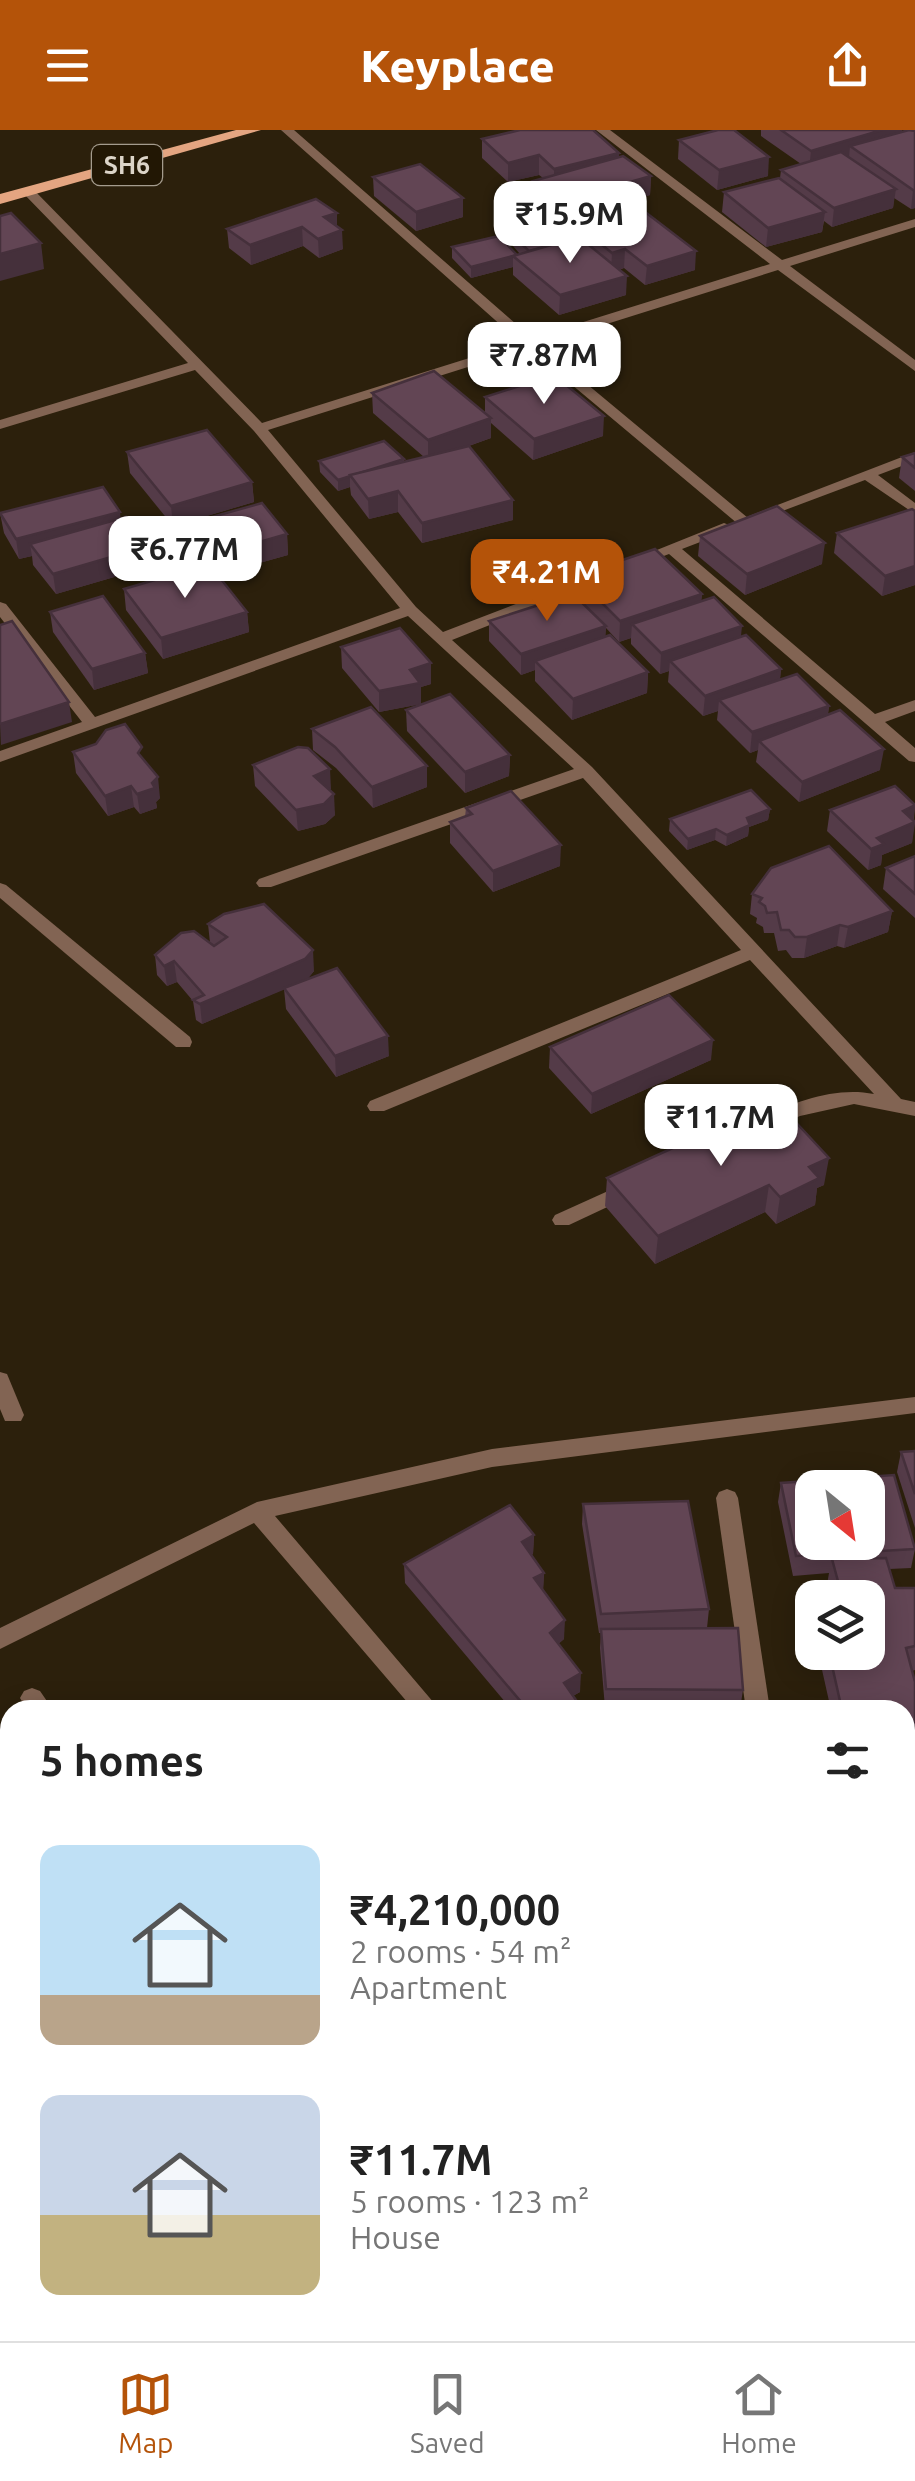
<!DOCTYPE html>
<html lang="en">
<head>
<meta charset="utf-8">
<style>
  :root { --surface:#fff; --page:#f6f6f6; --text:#222; --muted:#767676; --line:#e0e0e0; --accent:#b45309 }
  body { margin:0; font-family:Ubuntu,sans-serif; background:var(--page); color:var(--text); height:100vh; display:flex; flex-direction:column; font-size:38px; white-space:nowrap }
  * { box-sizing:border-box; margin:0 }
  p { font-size:32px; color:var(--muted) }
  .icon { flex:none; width:55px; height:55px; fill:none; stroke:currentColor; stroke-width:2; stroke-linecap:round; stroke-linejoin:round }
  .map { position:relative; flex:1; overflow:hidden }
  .details { position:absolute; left:0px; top:1570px; width:915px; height:642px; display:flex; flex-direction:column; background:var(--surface); border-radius:30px 30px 0 0; box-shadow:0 5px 25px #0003 }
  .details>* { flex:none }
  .needle { width:65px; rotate:150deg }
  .tools { position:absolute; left:795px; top:1340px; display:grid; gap:20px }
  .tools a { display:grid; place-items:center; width:90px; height:90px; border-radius:20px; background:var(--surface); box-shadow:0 5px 25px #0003; font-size:50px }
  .price { position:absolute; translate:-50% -85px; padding:0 22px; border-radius:20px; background:#fff; color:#222; font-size:32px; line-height:65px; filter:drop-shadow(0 2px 5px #0008) }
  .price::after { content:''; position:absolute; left:50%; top:60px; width:30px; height:22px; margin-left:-15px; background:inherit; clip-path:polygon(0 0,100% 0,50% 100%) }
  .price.on { background:var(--accent); color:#fff }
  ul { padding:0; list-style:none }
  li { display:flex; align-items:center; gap:30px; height:250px; padding:0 40px }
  li span { display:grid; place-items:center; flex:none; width:280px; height:200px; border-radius:20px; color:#555 }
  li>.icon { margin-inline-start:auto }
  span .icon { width:120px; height:120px; fill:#fffc; stroke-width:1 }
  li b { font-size:42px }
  h2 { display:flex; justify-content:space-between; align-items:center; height:120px; padding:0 40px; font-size:42px }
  header { display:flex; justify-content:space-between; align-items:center; height:130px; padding:0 40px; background:var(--accent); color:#fff; font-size:45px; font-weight:800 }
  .tabs { display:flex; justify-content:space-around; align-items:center; height:140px; border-top:2px solid var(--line); background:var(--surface); font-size:28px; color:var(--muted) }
  .tabs a { display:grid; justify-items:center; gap:5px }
  .tabs .on { color:var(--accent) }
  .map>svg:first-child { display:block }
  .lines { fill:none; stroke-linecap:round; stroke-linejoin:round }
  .minor { fill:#826453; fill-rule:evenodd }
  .primary { fill:#e4a581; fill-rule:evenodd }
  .wall { fill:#543b48 }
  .shaded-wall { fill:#45303b }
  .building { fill:#624554; stroke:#45303b; stroke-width:2.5; fill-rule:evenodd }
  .labels { text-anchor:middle; stroke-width:9; stroke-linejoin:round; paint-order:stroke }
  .shield { fill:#221704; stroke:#a49b8d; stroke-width:2.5 }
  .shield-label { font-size:25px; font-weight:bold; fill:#dcd4c8 }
</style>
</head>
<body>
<header><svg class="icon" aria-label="menu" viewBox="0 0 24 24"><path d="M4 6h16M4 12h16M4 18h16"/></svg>Keyplace<svg class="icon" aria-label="share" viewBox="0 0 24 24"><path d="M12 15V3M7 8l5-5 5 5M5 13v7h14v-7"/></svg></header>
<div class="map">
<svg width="915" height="2211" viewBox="0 0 915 2211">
  <rect width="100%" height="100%" fill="#2c200c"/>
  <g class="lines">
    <!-- minor -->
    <g class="minor">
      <path d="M281 0H294L532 208 770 134 596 0H610L782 130 915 89V97L790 136 915 230V241L778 140 540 215 748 388V394H738L528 218 268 300 416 477 443 502 594 444H604V450L452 510 592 637 901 969 915 972V986L854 974 800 986 763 1002 756 1000 753 995 756 990C792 973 834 956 874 964L750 830 384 981H370L367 976 370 971 741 820 583 648 271 757H259L256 753 259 749 574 639 408 486 0 632V621L82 592 0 487V472L6 474 95 587 400 478 254 301 195 240 0 299V290L188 233 24 64V58H32L262 293 520 212Z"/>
      <path d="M915 322V331L878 345 915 373V384L865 350 761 389H751L749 386Z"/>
      <path d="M724 393 729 395V401L682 419 875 584 915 570V581L885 592 915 618V632L909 631 669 424 635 437 627 432Z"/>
      <path d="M0 753 6 755 190 907 192 912 190 917H176L0 768Z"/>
      <path d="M628 1052 635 1054 638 1059 635 1064 569 1095H555L552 1090 555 1085Z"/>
      <path d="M0 1242 7 1244 24 1285 21 1291H5L0 1279Z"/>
      <path d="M915 1267V1283L492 1337 275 1386 440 1580H414L254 1393 0 1519V1498L257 1372 492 1319Z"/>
      <path d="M727 1359 735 1362 738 1368 770 1580H746L716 1368 719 1362Z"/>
      <path d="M32 1558 40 1561 53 1580H27L20 1568 24 1561Z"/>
      <rect x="905" y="1950" width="10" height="26"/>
      <path d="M0 2078 10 2082V2122L0 2118Z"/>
      <path d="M48 2202H77L81 2211H52Z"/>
      <path d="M477 2202H507L511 2211H481Z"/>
    </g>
    <!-- primary -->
    <path class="primary" d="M236 0H261L0 74V64Z"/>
  </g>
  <!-- wall -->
  <g class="wall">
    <path d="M761 0H902V2L915 1V78L911 79 894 68 893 78 832 97 824 91 822 102 766 117 722 82 724 62 780 48 781 40 801 34 761 6Z"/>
    <path d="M482 9 619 23V27L651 46 650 65 560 91 533 71V51L543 48 539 45 508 52 482 28Z"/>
    <path d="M679 10 768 46 717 60 678 29Z"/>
    <path d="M373 47 463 68V87L416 101 374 66Z"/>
    <path d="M337 83V96L343 119 319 128 303 116 251 135 229 118 227 99Z"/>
    <path d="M575 93 695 140 645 155 624 138 619 140 626 165 559 185 513 145V137L471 148 452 128V117L517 125 520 124 513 116V106L572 109 574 108Z"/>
    <path d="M372 263 485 282V267L603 306 533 330 491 293V308L469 316 513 370V390L422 413 398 382 369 389 351 365 350 357 338 361 320 342 319 331 404 329V332L424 327 373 283Z"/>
    <path d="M127 322 252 352 254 372 173 396 130 343Z"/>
    <path d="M915 323V361L899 348 902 327Z"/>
    <path d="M915 381V455L882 466 834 423 837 403Z"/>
    <path d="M0 383 120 388 152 436 56 464 33 435 32 426 19 429 4 403Z"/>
    <path d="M180 396 287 404 288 425 217 445 247 482 249 502 163 529 126 480 124 459 198 438 182 416Z"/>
    <path d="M700 406 822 434 745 465 698 426Z"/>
    <path d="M575 446 702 464 701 471 741 507 781 539 780 549 829 576 828 585 880 640 799 672 756 632 758 620 750 623 717 590 718 581 703 586 668 552 669 541 660 544 631 514V508L619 512 606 498 605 506 648 542 647 563 572 590 535 551V540L521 545 489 511V491L574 464Z"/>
    <path d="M50 482 145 523 148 543 94 560 53 502Z"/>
    <path d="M341 517 431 533V554L421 557V574L379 582 342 538Z"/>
    <path d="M406 580 510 625 509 646 465 663 407 601Z"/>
    <path d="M312 599 427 636V657L373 678 336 638 313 620Z"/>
    <path d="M73 622 144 630 160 668 156 672 157 678 140 684 134 677 108 686 76 643Z"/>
    <path d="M253 635 330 639V660L335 685 325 694 298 701 255 656Z"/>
    <path d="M915 675 912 713 882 725 881 735 868 740 827 701 830 680Z"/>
    <path d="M466 678 560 736 493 762 450 713V692L465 687Z"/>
    <path d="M770 679 768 690 749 697 748 706 726 716 715 710 687 720 669 701 670 689Z"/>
    <path d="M915 726V788L883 759 886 738Z"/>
    <path d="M752 764 892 781 888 802 844 818 837 816 804 828H792L786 820 778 821 774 803H764L763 797 756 793 757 788 750 784Z"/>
    <path d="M208 794 314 841 307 849 389 926 336 947 286 879 284 859 202 894 196 890 193 871 177 852 167 856 157 845 155 825 210 813Z"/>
    <path d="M550 917 711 930 591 984 549 938Z"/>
    <path d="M607 1048 824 1055 817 1058 815 1075 776 1094 765 1082 655 1134 605 1076Z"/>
    <path d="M915 1321V1398L897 1342 901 1322Z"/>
    <path d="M781 1353 915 1419 911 1438 889 1439 895 1458H915V1540L912 1541 915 1552V1865L905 1866V1580H831L818 1522H868V1468H812V1495L809 1481 815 1455H827L829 1443 793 1446 778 1372Z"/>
    <path d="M583 1374 709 1479 707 1498 743 1560 740 1579 605 1578 600 1518 601 1503H599L582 1394Z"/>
    <path d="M534 1405 533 1424 531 1425 544 1443 543 1460 564 1509 558 1514 580 1562 573 1566 583 1580H512L405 1453 404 1434Z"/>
  </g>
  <!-- shaded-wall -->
  <g class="shaded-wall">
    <path d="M882 0H902L900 13 850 16 849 28 809 40 811 21Z"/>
    <path d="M619 23V42L554 58V39Z"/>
    <path d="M539 25V45L508 52V33Z"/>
    <path d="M769 27 768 46 717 60 719 40Z"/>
    <path d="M651 46 650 65 560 91V72Z"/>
    <path d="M896 59 893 78 832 97 834 78Z"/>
    <path d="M913 60H915V78L911 79Z"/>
    <path d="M463 68V87L416 101V82Z"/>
    <path d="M825 82 822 102 766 117 768 98Z"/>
    <path d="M337 83V102L342 100 343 119 319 128 318 109 324 87Z"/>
    <path d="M302 97 303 116 251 135 250 115Z"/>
    <path d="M41 113 44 139 0 151V124Z"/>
    <path d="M625 119 624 138 611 142 612 123Z"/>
    <path d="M696 121 695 140 645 155 647 136Z"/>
    <path d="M513 127V137L471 148V137Z"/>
    <path d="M627 146 626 165 559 185 560 165Z"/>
    <path d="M604 286 603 306 533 330 534 309Z"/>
    <path d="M491 288V308L428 330V310Z"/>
    <path d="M350 346V357L338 361V350Z"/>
    <path d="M252 352 254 372 173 396 171 376Z"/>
    <path d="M398 361V382L369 389 368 369Z"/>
    <path d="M513 370V390L422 413V393Z"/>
    <path d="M120 382 122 403 30 414 32 426 19 429 16 409Z"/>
    <path d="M287 404 288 425 205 448 203 428Z"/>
    <path d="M825 413 822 434 745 465 747 444Z"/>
    <path d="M149 416 152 436 56 464 53 444Z"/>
    <path d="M915 436V455L882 466 885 446Z"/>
    <path d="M702 464 700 484 632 494 631 508 619 512 620 491Z"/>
    <path d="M247 482 249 502 163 529 161 508Z"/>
    <path d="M606 496 605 517 535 531V540L521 545V524Z"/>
    <path d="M742 496 740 516 670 531 669 541 660 544 661 523Z"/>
    <path d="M145 523 148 543 94 560 92 539Z"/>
    <path d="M431 533V554L421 557V574L379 582V561L410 540Z"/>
    <path d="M781 539 779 559 719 570 718 581 703 586 705 566Z"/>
    <path d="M648 542 647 563 572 590 573 569Z"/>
    <path d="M69 572 72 592 1 615 0 594Z"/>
    <path d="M829 576 826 596 759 611 758 620 750 623 752 602Z"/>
    <path d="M884 619 880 640 799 672 802 652Z"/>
    <path d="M510 625 509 646 465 663V642Z"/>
    <path d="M427 636V657L373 678 372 657Z"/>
    <path d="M330 639 331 659 315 667 314 646Z"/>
    <path d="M158 647 160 668 156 672 157 678 140 684 137 664Z"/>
    <path d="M131 656 134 677 108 686 105 666Z"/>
    <path d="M334 664 335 685 325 694 298 701 296 680Z"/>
    <path d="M915 676 913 693 915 692V694L912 713 882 725 881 735 868 740 871 719 877 708 903 681Z"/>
    <path d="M770 679 768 690 749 697 748 706 726 716 727 705 747 688Z"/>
    <path d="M716 699 715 710 687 720 688 709Z"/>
    <path d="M561 715 560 736 493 762V741Z"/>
    <path d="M892 781 888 802 844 818 848 797Z"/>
    <path d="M840 795 837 816 804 828 807 807Z"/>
    <path d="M313 820 314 841 307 850 202 894 200 874Z"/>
    <path d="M174 831 177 852 167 856 164 836Z"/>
    <path d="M388 906 389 926 336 947 335 926Z"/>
    <path d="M713 910 711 930 591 984 592 964Z"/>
    <path d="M829 1028 824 1055 817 1058 815 1075 776 1094 780 1067 809 1037Z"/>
    <path d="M769 1055 765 1082 655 1134 658 1106Z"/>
    <path d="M534 1405 533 1424 521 1431 522 1412Z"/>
    <path d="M544 1443 543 1462 534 1448Z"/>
    <path d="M565 1490 564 1509 549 1522 550 1503Z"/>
    <path d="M581 1543 580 1562 563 1571 564 1553Z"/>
  </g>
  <!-- building -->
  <g class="building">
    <path d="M520 0H593L619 23 554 39 539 25 508 33 482 9Z"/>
    <path d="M718 0H734L769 27 719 40 679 10Z"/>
    <path d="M781 0H882L811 21Z"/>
    <path d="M909 0 915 1V60H913L850 16Z"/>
    <path d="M841 22 896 59 834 78 781 40Z"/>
    <path d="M623 26 651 46 560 72 533 51Z"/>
    <path d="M420 34 463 68 416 82 373 47Z"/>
    <path d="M779 48 825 82 768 98 724 62Z"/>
    <path d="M316 69 337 83 324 87 342 100 318 109 302 97 250 115 227 99Z"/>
    <path d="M636 75 696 121 647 136 625 119 612 123 575 93Z"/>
    <path d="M11 83 41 113 0 124V86Z"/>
    <path d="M556 95 572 109 529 121 513 106Z"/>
    <path d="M499 106 517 125 471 137 452 117Z"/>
    <path d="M579 107 627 146 560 165 513 126Z"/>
    <path d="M434 241 491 288 428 310 372 263Z"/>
    <path d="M554 245 604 286 534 309 485 267Z"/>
    <path d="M207 300 252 352 171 376 127 322Z"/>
    <path d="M384 311 404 329 338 350 319 331Z"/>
    <path d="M469 316 513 370 422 393 398 361 368 369 350 345Z"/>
    <path d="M915 323V338L902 327Z"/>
    <path d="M103 357 120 382 16 409 0 383Z"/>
    <path d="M262 373 287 404 203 428 180 396Z"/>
    <path d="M777 376 825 413 747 444 700 406Z"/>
    <path d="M912 379 915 381V436L885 446 837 403Z"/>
    <path d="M126 387 149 416 53 444 30 414Z"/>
    <path d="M655 419 702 464 620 491 575 446Z"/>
    <path d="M209 434 247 482 161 508 124 459Z"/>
    <path d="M573 464 606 496 521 524 489 491Z"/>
    <path d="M103 466 145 523 92 539 50 482Z"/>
    <path d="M714 467 742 496 661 523 632 494Z"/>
    <path d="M12 491 69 572 0 594V495Z"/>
    <path d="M400 498 431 533 410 540 420 553 379 561 341 517Z"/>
    <path d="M610 505 648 542 573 569 535 531Z"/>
    <path d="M746 505 781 539 705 566 670 531Z"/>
    <path d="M797 544 829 576 752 602 719 570Z"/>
    <path d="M450 564 510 625 465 642 406 580Z"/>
    <path d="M371 577 427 636 372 657 335 617 312 599Z"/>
    <path d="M840 580 884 619 802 652 759 611Z"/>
    <path d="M125 594 142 617 138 623 158 647 152 653 155 658 137 664 131 656 105 666 73 622 96 614 106 600Z"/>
    <path d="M298 617 308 618 330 639 314 646 334 664 324 674 296 680 253 635Z"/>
    <path d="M895 656 915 675 903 681 915 692 877 708 884 714 871 719 830 680Z"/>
    <path d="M751 660 770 679 747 688 750 695 727 705 716 699 688 709 670 689Z"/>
    <path d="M511 661 561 715 493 741 450 692 472 684 466 678Z"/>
    <path d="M829 716 892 781 848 797 840 795 807 807H795L789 800H781L777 782 767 783 765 776 759 772 762 768 752 764 771 738Z"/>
    <path d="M915 726V764L886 738Z"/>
    <path d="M264 774 313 820 305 829 200 874 193 870 204 865 174 831 164 836 155 825 181 803 194 801 214 816 227 807 208 794 224 784Z"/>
    <path d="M337 838 388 906 335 926 284 858Z"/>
    <path d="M669 865 713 910 592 964 550 917Z"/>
    <path d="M776 971 829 1028 809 1037 819 1048 780 1067 769 1055 658 1106 607 1048Z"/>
    <path d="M915 1321V1364L901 1322Z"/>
    <path d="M894 1345 915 1419 796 1426 781 1353ZM812 1358H868V1412H812Z"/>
    <path d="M688 1371 709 1479 601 1484 583 1374Z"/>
    <path d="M510 1375 534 1405 522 1412 544 1443 534 1448 565 1490 550 1503 581 1543 564 1553 583 1580H528L404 1434Z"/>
    <path d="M886 1428 895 1458H915V1516L906 1518 915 1552V1843L905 1844V1580H842L829 1522H868V1468H817L815 1455H839L832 1429Z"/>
    <path d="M738 1498 743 1560 606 1559 601 1499Z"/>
  </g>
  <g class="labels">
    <!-- shield labels -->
    <rect class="shield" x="92" y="15" width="70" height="40" rx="8"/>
    <g class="shield-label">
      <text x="127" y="44">SH6</text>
    </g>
  </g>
</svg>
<div class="tools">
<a><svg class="needle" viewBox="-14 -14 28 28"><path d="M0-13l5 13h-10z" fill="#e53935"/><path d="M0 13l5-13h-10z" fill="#767676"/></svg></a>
<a><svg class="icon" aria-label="layers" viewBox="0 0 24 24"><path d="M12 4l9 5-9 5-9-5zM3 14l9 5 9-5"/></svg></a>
</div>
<b class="price" style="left:570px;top:136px">₹15.9M</b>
<b class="price" style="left:544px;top:277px">₹7.87M</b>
<b class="price" style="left:185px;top:471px">₹6.77M</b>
<b class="price on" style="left:547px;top:494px">₹4.21M</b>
<b class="price" style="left:721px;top:1039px">₹11.7M</b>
<section class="details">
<h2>5 homes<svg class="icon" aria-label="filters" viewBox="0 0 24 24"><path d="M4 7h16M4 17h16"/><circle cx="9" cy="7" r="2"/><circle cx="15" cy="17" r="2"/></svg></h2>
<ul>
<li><span style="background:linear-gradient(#bfe0f5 75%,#b9a48a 0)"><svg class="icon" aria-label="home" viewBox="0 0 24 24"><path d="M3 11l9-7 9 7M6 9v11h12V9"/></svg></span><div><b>₹4,210,000</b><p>2 rooms · 54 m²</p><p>Apartment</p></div></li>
<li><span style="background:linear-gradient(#c9d6e8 60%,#c2b280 0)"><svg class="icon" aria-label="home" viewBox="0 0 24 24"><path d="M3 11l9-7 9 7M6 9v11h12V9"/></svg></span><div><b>₹11.7M</b><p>5 rooms · 123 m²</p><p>House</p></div></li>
</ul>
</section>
</div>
<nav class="tabs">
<a class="on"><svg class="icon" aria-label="map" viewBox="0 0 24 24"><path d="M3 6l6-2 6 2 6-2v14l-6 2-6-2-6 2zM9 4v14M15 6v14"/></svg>Map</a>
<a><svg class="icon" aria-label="saved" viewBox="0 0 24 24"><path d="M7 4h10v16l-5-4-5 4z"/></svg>Saved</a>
<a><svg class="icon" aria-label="home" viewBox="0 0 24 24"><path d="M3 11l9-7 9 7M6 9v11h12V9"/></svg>Home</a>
</nav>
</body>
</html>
